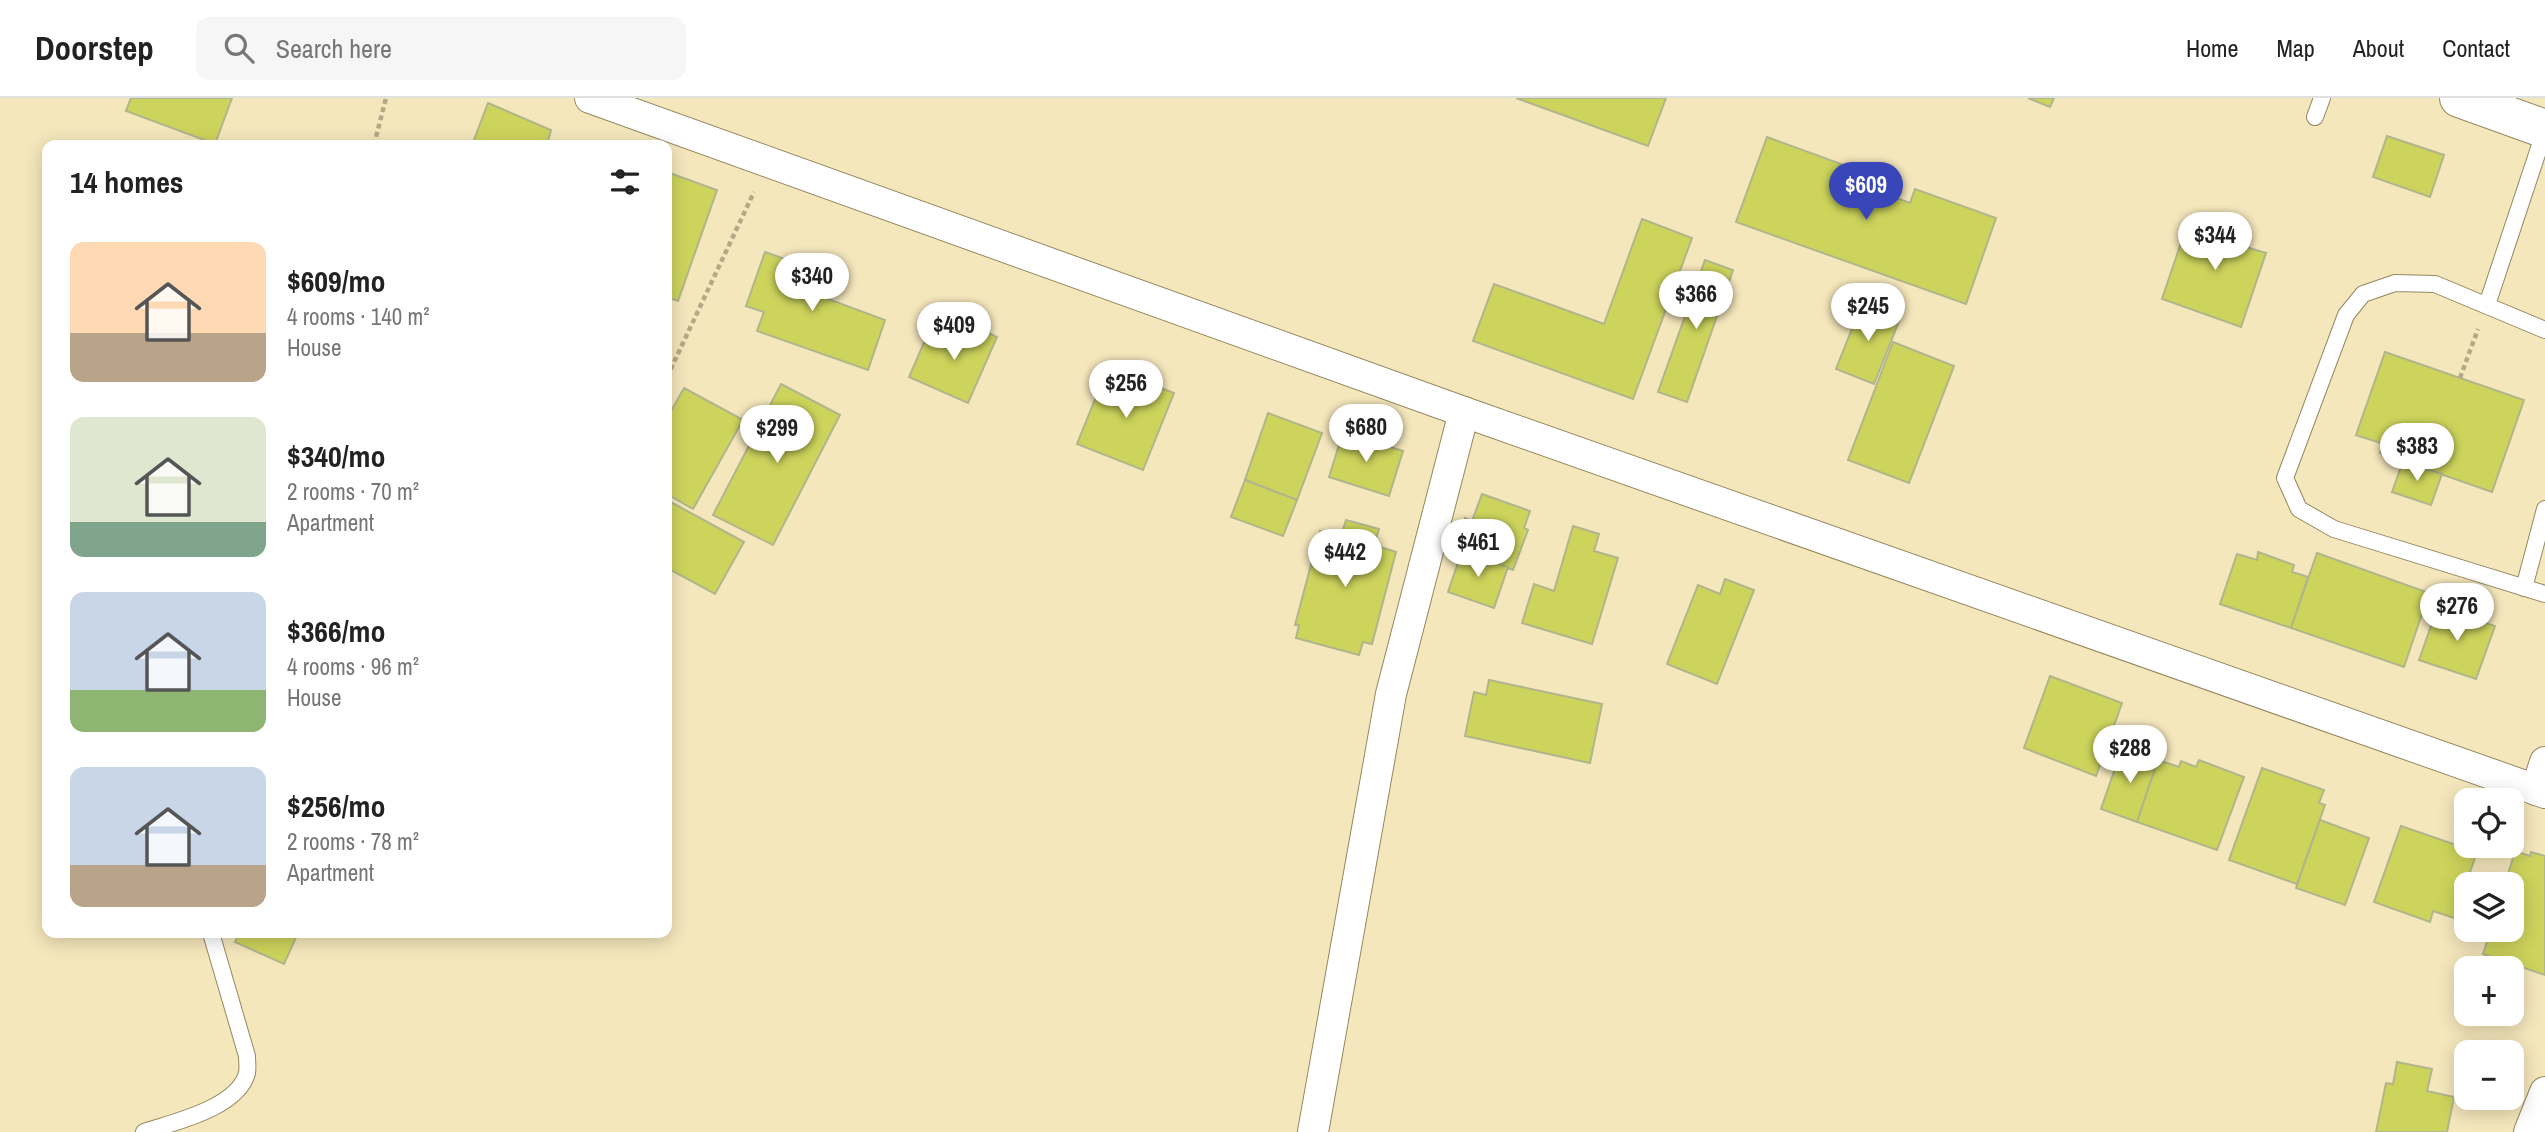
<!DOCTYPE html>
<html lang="en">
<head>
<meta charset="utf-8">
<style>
  :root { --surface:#fff; --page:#f6f6f6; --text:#222; --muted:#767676; --line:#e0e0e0; --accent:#3846b9 }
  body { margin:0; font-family:"Archivo Narrow",sans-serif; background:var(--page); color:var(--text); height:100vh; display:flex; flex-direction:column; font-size:26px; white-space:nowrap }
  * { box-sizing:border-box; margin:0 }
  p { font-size:23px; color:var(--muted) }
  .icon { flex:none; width:38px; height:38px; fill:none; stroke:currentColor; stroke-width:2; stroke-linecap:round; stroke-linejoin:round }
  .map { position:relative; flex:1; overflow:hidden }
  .side { position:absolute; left:42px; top:42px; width:630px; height:798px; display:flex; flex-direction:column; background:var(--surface); border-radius:14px; box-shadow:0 4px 18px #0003 }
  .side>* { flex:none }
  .buttons { position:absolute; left:2454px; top:690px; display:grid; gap:14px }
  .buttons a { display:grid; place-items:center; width:70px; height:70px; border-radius:14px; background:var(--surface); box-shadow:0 4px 18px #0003; font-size:35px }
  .price { position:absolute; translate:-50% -60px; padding:0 16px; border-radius:24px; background:#fff; color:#222; font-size:23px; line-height:46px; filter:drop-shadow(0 2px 4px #0008) }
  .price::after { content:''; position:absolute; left:50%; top:42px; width:21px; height:16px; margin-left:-10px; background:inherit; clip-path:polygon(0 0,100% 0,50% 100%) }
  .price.on { background:var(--accent); color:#fff }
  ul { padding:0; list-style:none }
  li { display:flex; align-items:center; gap:21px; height:175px; padding:0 28px }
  li span { display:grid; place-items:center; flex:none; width:196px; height:140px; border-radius:14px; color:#555 }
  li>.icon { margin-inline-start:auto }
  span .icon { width:84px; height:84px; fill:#fffc; stroke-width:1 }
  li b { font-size:30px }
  h2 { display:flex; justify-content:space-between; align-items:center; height:84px; padding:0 28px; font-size:30px }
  header { display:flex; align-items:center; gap:42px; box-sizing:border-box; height:98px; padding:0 35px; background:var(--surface); border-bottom:2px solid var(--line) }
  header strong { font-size:33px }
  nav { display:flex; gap:38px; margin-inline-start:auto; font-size:24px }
  .search { width:490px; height:63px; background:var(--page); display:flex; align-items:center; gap:18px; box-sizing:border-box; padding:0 24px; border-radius:14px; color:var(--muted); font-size:26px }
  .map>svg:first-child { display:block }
  .building { fill:#cdd45c; stroke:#b1b58b; stroke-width:2 }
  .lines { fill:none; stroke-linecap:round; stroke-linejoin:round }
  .service-casing { stroke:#94875f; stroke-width:18 }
  .minor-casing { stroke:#94875f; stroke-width:32 }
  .tertiary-casing { stroke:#94875f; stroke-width:40 }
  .path { stroke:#b4a986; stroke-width:4.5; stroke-dasharray:5 3.5; stroke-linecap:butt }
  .service { stroke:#fff; stroke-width:16 }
  .minor { stroke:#fff; stroke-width:30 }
  .tertiary { stroke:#fff; stroke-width:38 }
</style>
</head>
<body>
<header>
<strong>Doorstep</strong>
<div class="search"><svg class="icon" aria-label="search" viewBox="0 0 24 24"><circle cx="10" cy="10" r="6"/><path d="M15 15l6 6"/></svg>Search here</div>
<nav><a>Home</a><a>Map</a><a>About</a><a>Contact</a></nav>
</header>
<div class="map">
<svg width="2545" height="1034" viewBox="0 0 2545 1034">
  <rect width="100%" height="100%" fill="#f5e7bc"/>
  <!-- building -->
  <g class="building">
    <path d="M131 0H232L215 46 126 13Z"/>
    <path d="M1516 0H1666L1648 48Z"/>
    <path d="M2028 0H2054L2050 9Z"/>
    <path d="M488 5 551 32 547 47H472Z"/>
    <path d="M2387 38 2444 57 2430 99 2373 79Z"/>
    <path d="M1767 39 1841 66 1836 78 1910 105 1915 91 1996 120 1966 206 1736 124Z"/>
    <path d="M667 74 717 92 678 203 667 199Z"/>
    <path d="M1642 121 1692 140 1633 301 1473 243 1494 186 1604 226Z"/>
    <path d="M2212 123 2251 135 2246 149 2266 155 2241 229 2162 201 2188 124 2209 131Z"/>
    <path d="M765 154 836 179 828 201 885 222 868 272 757 233 764 214 746 208Z"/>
    <path d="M1705 162 1733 172 1687 304 1658 294Z"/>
    <path d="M1863 203 1901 218 1874 286 1836 271Z"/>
    <path d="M968 226 997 239 968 305 909 279 929 233 959 247Z"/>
    <path d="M1893 244 1954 268 1909 385 1848 362Z"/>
    <path d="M2385 254 2524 302 2492 394 2380 355 2384 346 2356 337Z"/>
    <path d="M1121 274 1174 295 1143 372 1077 346 1102 284 1116 289Z"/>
    <path d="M781 286 840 317 773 447 713 417Z"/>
    <path d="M684 290 743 322 693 411 667 396V320Z"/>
    <path d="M1268 315 1322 335 1297 402 1245 382Z"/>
    <path d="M1343 334 1403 353 1389 398 1329 379Z"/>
    <path d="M2403 363 2442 376 2431 407 2392 394Z"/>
    <path d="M1245 382 1297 402 1283 438 1231 419Z"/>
    <path d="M1482 396 1530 413 1524 430 1528 432 1513 472 1454 451 1465 420 1472 423Z"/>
    <path d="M667 402 744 444 715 496 667 470Z"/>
    <path d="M1346 422 1379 431 1374 447 1396 454 1372 546 1363 544 1359 557 1296 540 1299 527H1295L1320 433 1341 438Z"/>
    <path d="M1573 428 1599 436 1594 453 1618 460 1592 546 1522 525 1534 486 1554 493Z"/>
    <path d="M1462 453 1508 469 1494 510 1448 494Z"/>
    <path d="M2258 454 2294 467 2292 474 2308 479 2291 530 2220 506 2237 456 2257 462Z"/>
    <path d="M2317 455 2429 495 2404 569 2291 530Z"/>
    <path d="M1725 481 1754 492 1717 586 1667 566 1698 487 1720 496Z"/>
    <path d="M2438 508 2495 528 2476 581 2419 562Z"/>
    <path d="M2050 578 2122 605 2096 678 2024 650Z"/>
    <path d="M1489 582 1602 606 1590 665 1465 638 1474 594 1486 597Z"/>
    <path d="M2122 650 2158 662 2137 724 2101 711Z"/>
    <path d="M2158 662 2179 669 2181 663 2196 669 2199 662 2244 679 2217 752 2137 724Z"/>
    <path d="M2262 670 2324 692 2319 705 2325 707 2297 786 2229 762Z"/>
    <path d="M2320 722 2369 740 2345 807 2296 790Z"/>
    <path d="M2401 728 2477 754 2454 820 2433 813 2430 824 2374 804Z"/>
    <path d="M2515 753 2530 758 2531 754 2545 758V877L2483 856 2491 831H2511V786H2505Z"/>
    <path d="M239 835H298L284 866 235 844Z"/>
    <path d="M2397 964 2432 971 2427 993 2454 999 2447 1034H2376L2386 985 2393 986Z"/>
  </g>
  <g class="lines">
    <defs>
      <g id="service">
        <path d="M2315 19 2322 0"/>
        <path d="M2487 207 2545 32"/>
        <path d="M2545 232 2435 186 2395 185 2363 196 2346 217 2285 380 2299 411 2334 431 2545 496"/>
        <path d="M2524 490 2545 411"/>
        <path d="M144 1034C174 1024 238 1010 247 975 248 970 247 963 247 958L211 835"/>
      </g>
      <g id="minor">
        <path d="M590 0 1464 314 2545 695"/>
        <path d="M2536 692 2545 664"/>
        <path d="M1313 1034 1391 596 1464 314"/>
        <path d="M2529 1034 2545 994"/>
      </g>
      <path id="tertiary" d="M2459 0 2545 31"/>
    </defs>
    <!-- service casing -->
    <use href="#service" class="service-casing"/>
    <!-- minor casing -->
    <use href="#minor" class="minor-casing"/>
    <!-- tertiary casing -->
    <use href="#tertiary" class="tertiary-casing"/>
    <!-- path -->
    <g class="path">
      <path d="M374 47 386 0"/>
      <path d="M667 279 754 94"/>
      <path d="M2460 280 2478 231"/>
    </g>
    <!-- service -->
    <use href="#service" class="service"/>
    <!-- minor -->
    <use href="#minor" class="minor"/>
    <!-- tertiary -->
    <use href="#tertiary" class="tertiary"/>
  </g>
</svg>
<div class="buttons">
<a><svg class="icon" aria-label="locate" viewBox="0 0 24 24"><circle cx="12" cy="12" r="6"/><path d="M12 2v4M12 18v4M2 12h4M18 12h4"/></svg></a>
<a><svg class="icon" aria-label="layers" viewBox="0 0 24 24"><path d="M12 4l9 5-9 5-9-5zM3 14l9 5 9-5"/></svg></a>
<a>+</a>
<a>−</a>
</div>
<b class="price on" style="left:1866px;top:124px">$609</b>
<b class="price" style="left:2215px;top:174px">$344</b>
<b class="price" style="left:812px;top:215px">$340</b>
<b class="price" style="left:1696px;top:233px">$366</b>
<b class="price" style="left:1868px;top:245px">$245</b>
<b class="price" style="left:954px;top:264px">$409</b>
<b class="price" style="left:1126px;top:322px">$256</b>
<b class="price" style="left:1366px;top:366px">$680</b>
<b class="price" style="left:777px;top:367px">$299</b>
<b class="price" style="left:2417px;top:385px">$383</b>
<b class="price" style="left:1478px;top:481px">$461</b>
<b class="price" style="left:1345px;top:491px">$442</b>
<b class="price" style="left:2457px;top:545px">$276</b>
<b class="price" style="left:2130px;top:687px">$288</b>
<section class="side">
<h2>14 homes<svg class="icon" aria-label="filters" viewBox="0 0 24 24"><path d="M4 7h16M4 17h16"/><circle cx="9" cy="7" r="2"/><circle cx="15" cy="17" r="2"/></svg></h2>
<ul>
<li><span style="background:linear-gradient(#ffd9b3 65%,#b9a48a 0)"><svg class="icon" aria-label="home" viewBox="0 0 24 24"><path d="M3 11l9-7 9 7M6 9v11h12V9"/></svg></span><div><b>$609/mo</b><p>4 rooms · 140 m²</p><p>House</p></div></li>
<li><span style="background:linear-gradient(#dfe7d0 75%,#7fa58c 0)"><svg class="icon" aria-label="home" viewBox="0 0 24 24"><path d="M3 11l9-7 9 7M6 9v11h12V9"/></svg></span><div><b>$340/mo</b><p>2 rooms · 70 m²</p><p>Apartment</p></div></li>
<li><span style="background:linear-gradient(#c9d6e8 70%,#8fb573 0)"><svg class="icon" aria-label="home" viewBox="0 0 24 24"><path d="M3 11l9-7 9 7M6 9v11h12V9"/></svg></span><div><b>$366/mo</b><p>4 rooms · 96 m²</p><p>House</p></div></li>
<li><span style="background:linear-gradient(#c9d6e8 70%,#b9a48a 0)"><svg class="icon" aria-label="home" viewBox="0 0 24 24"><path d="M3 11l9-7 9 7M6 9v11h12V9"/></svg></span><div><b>$256/mo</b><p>2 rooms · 78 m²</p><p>Apartment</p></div></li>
</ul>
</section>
</div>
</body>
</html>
